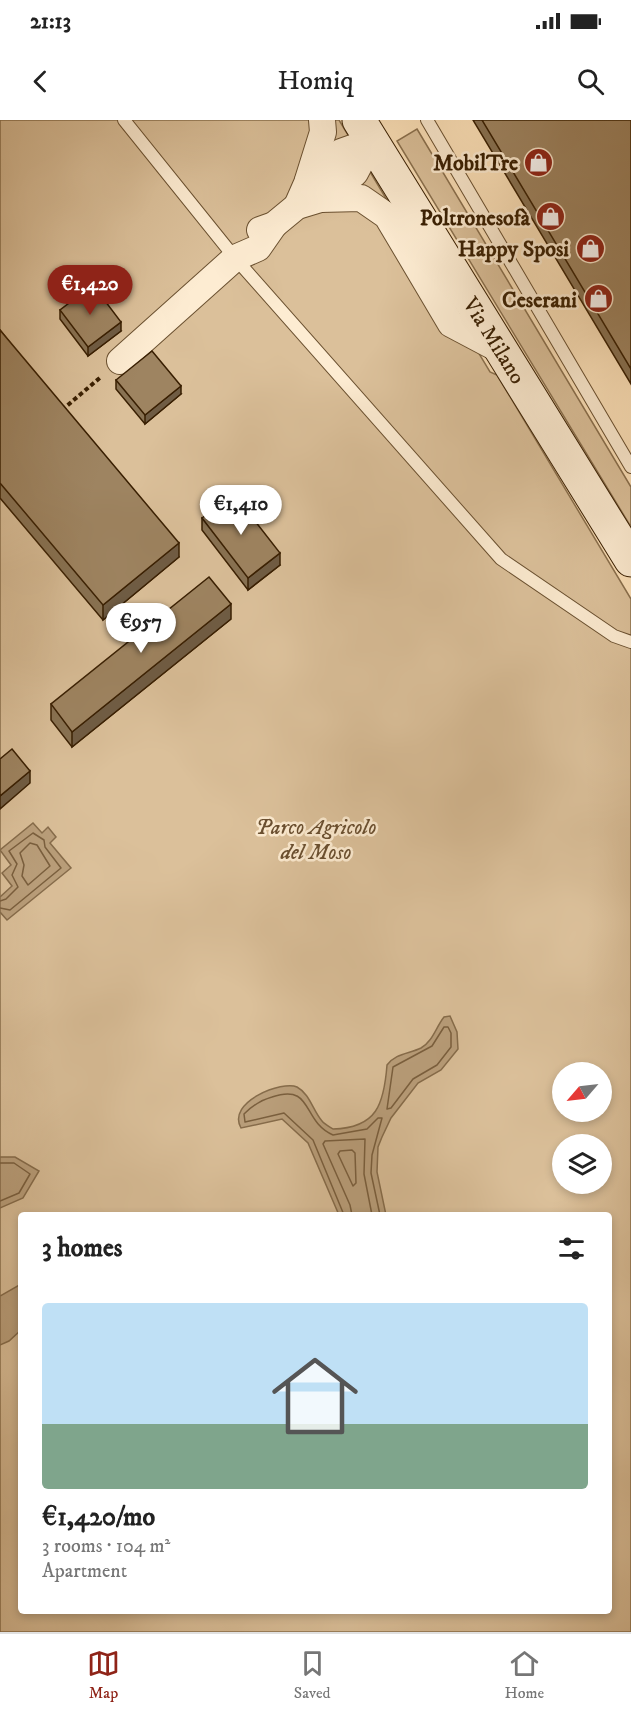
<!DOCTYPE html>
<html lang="en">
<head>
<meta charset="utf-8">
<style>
  :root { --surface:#fff; --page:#f6f6f6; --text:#222; --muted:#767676; --line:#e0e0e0; --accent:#8f2418 }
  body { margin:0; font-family:"IM FELL DW Pica",serif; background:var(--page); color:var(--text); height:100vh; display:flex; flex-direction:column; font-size:22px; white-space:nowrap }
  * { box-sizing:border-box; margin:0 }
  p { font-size:20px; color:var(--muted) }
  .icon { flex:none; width:33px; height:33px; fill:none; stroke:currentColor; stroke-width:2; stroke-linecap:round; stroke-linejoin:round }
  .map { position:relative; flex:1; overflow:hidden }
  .panel { position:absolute; left:18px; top:1092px; width:594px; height:402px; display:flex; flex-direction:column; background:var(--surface); border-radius:6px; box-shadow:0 3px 9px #0003 }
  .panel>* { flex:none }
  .needle { width:39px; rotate:242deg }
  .fabs { position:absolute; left:552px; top:942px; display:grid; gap:12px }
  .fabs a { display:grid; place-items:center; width:60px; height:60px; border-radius:50%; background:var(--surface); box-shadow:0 3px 9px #0003; font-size:30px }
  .price { position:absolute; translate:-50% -51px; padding:0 14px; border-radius:21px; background:#fff; color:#222; font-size:20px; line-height:39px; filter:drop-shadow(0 2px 3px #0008) }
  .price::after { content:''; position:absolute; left:50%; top:36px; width:18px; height:14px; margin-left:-9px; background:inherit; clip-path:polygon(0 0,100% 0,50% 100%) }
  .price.active { background:var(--accent); color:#fff }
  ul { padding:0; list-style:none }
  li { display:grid; align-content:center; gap:12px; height:318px; padding:0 24px }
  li+li { border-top:2px solid var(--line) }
  li span { display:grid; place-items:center; height:186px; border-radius:6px; color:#555 }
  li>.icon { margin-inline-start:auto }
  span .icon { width:108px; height:108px; fill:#fffc; stroke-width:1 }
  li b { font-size:26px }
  h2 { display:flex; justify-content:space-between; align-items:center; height:72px; padding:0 24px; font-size:26px }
  .status { display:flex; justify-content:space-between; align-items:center; height:42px; padding:0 30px; background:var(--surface); direction:ltr }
  .status svg { height:16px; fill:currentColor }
  header { display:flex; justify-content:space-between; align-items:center; height:78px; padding:0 24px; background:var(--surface); font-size:27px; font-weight:600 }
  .menu { display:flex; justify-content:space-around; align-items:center; height:84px; border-top:2px solid var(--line); background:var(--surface); font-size:16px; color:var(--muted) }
  .menu a { display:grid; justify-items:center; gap:3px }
  .menu .active { color:var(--accent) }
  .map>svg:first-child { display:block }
  .green { fill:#dbc09a; stroke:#8a704e; stroke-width:1.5; fill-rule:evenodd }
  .water { fill:#ba9f7b; stroke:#866c4b; stroke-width:1.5 }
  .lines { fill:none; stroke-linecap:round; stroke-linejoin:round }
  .shore { stroke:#7a5f3e; stroke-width:1.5 }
  .lane-casing { stroke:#6a5030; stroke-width:14 }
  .street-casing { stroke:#6a5030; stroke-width:28 }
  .secondary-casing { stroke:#391f02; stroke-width:35 }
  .path { stroke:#391f02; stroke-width:4; stroke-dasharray:4.5 3; stroke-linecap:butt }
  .lane { stroke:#fdecd2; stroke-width:12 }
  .street { stroke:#fdecd2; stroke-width:26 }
  .secondary { stroke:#fdecd2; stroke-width:33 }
  .wall { fill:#887253; stroke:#391f02; stroke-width:1.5 }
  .shaded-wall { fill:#6f5c44; stroke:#391f02; stroke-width:1.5 }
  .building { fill:#9e8461; stroke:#391f02; stroke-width:1.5 }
  .labels { text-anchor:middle; stroke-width:5; stroke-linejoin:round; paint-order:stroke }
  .poi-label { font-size:22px; font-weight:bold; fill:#391f02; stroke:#fdecd2; text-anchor:end }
  .street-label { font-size:22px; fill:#391f02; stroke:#fdecd2 }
  .park-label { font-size:22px; font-style:italic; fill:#6a4f30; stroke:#fdecd2 }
</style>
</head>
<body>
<div class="status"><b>21:13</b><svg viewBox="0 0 49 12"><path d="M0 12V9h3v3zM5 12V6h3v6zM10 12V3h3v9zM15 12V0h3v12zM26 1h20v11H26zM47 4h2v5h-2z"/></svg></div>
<header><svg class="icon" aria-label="back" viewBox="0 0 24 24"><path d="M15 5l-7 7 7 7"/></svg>Homiq<svg class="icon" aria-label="search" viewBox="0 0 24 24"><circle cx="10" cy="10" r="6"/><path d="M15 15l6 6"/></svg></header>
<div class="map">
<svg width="631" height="1512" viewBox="0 0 631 1512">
  <rect width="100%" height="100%" fill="#fce1b9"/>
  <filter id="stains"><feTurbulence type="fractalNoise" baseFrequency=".00333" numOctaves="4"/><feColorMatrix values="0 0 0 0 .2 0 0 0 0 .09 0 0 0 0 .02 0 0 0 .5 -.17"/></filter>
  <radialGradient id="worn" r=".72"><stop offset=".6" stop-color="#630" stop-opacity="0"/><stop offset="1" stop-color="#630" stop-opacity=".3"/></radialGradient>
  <!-- green -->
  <g class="green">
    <path d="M0 0H339L490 252 497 255 631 479V1512H0ZM562 952H602V992H562ZM562 1024H602V1064H562ZM21 1095H609V1491H21Z"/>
    <path d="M417 9 631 367V407L397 21Z"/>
  </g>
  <!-- water -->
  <g class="water">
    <path d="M33 703 42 713 48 707 56 717 50 723 71 748 7 800 0 792V777L12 766 2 753 11 745 0 730Z"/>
    <path d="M450 896 457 912 458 929 441 950 418 963 391 998 382 1017 378 1027 377 1052 386 1095H339L308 1023 282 999 241 1008C226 982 283 960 297 967 310 974 313 991 322 1001 324 1004 330 1007 333 1009 377 1008 384 984 387 945 396 933 409 934 421 928 433 921 436 907 444 897Z"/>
    <path d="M0 1037H15L39 1051 23 1078 0 1088Z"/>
    <path d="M21 1164V1210L9 1221 0 1225V1176Z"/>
  </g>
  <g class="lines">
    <!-- shore -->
    <g class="shore">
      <path d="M30 723 37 725 50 746 28 765 22 756 24 745 20 733Z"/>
      <path d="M0 781 6 779 18 767 12 755 17 744 9 731 33 713 44 720 45 727 61 748 10 790 0 788"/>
      <path d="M444 907H448L451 913V927L437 945 413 959 391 988 387 989 393 947 432 926Z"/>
      <path d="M352 1030 355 1033 356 1063 353 1066 338 1034 340 1031Z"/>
      <path d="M0 1043H14L30 1054 19 1073 0 1081"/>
      <path d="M344 1095 313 1020 284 993 245 1002 244 994C252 986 261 980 272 977 314 963 301 1001 333 1015L367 1009 378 998H382L372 1035 371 1053 380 1095"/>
      <path d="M352 1095 350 1085 323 1024 325 1021 365 1019 364 1054 372 1095"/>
    </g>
    <defs>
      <g id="lane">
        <path d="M124 0 235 138 501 439 614 516 631 522"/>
        <path d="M427 0 631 347"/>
      </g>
      <g id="street">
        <path d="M308 60 323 12 322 0"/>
        <path d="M320 79 361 78 387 96 451 204 502 231"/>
        <path d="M297 86 308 61 341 32 372 21"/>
        <path d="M260 110 274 105 297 86 320 79 355 53 372 21"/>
        <path d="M120 241 235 138 258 128 274 105"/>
      </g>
      <path id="secondary" d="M359 0 631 440"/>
    </defs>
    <!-- lane casing -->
    <use href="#lane" class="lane-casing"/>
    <!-- street casing -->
    <use href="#street" class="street-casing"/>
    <!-- secondary casing -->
    <use href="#secondary" class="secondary-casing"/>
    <!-- path -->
    <path class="path" d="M62 290 102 256"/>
    <!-- lane -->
    <use href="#lane" class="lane"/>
    <!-- street -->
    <use href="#street" class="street"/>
    <!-- secondary -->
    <use href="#secondary" class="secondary"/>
  </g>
  <!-- wall -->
  <g class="wall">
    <path d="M473 0H631V264Z"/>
    <path d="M60 190 121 211 88 236 60 199Z"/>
    <path d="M0 210 179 437 103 500 0 378Z"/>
    <path d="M116 260 181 274 145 304 116 269Z"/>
    <path d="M202 398 280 445 248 470 202 410Z"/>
    <path d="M231 499 72 627 51 600V584Z"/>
  </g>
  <!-- shaded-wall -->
  <g class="shaded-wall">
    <path d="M121 202V211L88 236V227Z"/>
    <path d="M181 266V274L145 304V295Z"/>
    <path d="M179 423V437L103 500V485Z"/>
    <path d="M280 433V445L248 470V458Z"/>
    <path d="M231 484V499L72 627V612Z"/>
    <path d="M30 651V663L0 689V676Z"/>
  </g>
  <!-- building -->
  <g class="building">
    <path d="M482 0H631V249Z"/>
    <path d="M93 165 121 202 88 227 60 190Z"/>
    <path d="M0 210 179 423 103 485 0 363Z"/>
    <path d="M152 231 181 266 145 295 116 260Z"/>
    <path d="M233 373 280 433 248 458 202 398Z"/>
    <path d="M209 457 231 484 72 612 51 584Z"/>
    <path d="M12 629 30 651 0 676V639Z"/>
  </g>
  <!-- icons -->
  <defs>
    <symbol id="shop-disc" viewBox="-11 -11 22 22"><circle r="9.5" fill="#8f2418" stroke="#fdecd2"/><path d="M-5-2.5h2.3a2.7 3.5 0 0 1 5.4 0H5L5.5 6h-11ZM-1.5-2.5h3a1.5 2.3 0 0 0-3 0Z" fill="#fff"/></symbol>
  </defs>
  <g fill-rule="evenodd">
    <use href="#shop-disc" x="522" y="26" width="33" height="33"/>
    <use href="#shop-disc" x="534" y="80" width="33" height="33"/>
    <use href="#shop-disc" x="574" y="112" width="33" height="33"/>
    <use href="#shop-disc" x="582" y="162" width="33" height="33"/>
  </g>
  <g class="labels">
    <!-- poi labels -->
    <g class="poi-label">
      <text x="518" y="50">MobilTre</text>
      <text x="530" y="105">Poltronesofà</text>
      <text x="569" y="136">Happy Sposi</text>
      <text x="577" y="187">Ceserani</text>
    </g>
    <!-- street labels -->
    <g class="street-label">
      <text transform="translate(495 220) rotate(58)" y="8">Via Milano</text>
    </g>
    <!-- park labels -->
    <g class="park-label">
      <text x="316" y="714">Parco Agricolo<tspan x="316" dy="25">del Moso</tspan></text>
    </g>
  </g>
  <rect width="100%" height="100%" filter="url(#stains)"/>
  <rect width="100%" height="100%" fill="url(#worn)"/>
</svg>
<div class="fabs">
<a><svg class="needle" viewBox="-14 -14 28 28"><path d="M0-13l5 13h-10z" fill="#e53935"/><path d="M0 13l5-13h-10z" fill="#767676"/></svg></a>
<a><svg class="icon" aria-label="layers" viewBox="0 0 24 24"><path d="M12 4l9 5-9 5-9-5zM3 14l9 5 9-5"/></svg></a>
</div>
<b class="price active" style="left:90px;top:196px">€1,420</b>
<b class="price" style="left:241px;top:416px">€1,410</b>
<b class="price" style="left:141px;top:534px">€957</b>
<section class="panel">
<h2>3 homes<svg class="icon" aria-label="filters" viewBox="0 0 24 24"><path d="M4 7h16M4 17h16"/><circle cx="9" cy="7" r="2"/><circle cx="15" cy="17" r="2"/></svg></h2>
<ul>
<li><span style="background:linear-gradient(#bfe0f5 65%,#7fa58c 0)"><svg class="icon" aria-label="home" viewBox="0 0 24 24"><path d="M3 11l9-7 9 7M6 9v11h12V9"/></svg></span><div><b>€1,420/mo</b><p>3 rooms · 104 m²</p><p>Apartment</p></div></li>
</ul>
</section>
</div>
<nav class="menu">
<a class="active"><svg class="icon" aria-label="map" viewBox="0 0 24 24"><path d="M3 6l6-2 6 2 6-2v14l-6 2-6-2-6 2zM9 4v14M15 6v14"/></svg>Map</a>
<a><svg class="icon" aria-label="saved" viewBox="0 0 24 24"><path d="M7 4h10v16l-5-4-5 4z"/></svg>Saved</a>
<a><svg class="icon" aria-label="home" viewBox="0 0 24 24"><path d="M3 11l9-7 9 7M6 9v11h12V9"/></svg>Home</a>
</nav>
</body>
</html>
